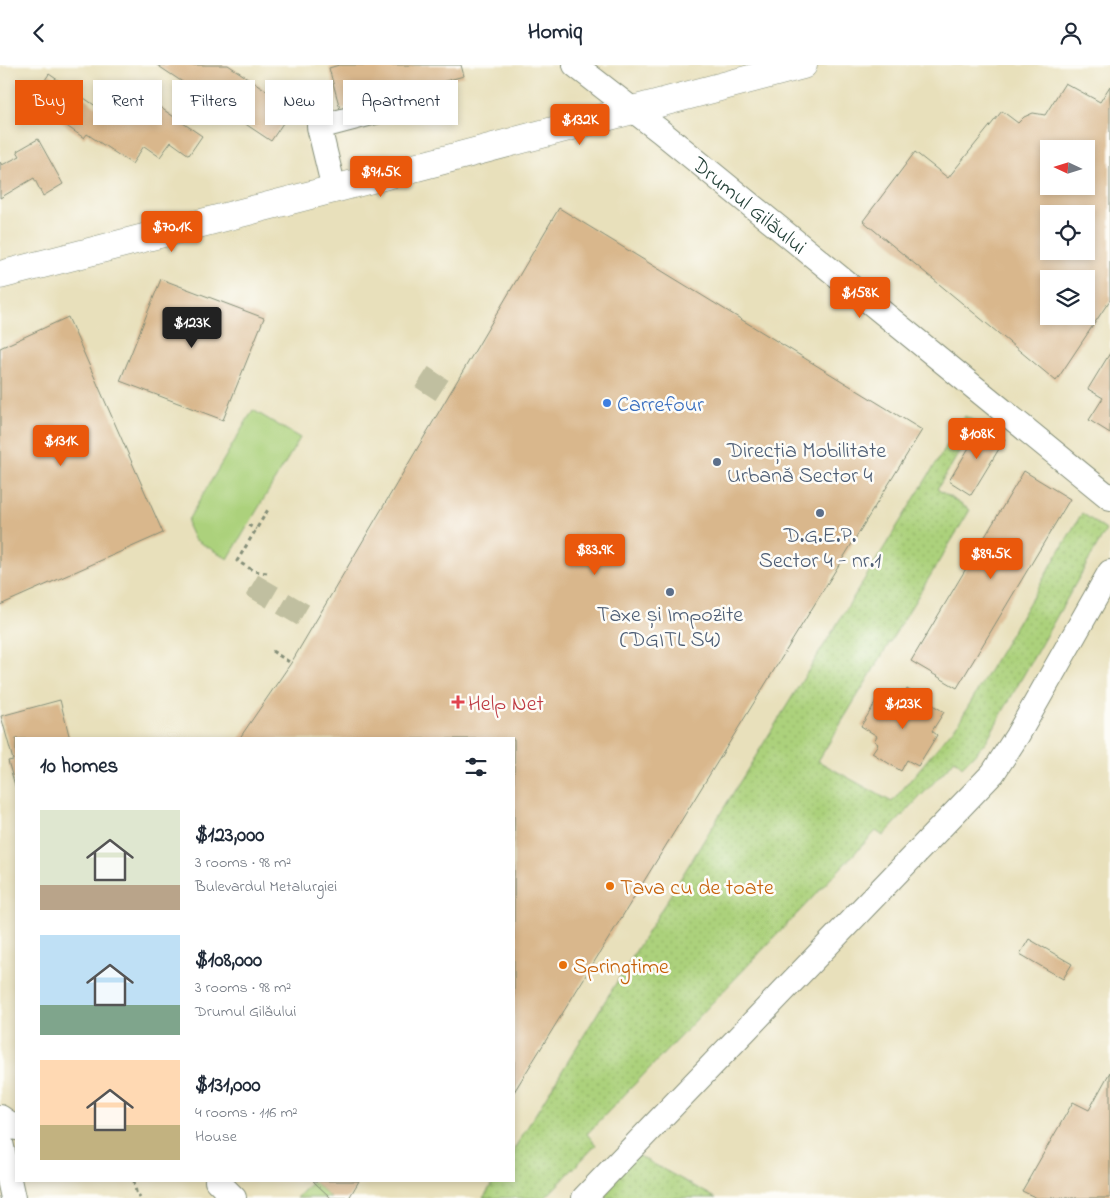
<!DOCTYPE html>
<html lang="en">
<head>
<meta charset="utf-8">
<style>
  :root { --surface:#fff; --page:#f2f2f3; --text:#1f2937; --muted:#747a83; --accent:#ea580c }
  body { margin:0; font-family:"Indie Flower",sans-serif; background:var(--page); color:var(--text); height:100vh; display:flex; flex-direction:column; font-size:19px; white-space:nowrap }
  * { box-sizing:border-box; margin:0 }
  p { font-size:16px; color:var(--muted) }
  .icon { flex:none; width:28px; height:28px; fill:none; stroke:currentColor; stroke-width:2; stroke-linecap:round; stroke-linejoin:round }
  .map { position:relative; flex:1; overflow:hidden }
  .panel { position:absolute; left:15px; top:672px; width:500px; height:445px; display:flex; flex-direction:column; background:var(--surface); border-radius:0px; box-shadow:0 2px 8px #0003 }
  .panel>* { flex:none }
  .guide { position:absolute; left:15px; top:15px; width:500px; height:45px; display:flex; gap:10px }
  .needle { width:32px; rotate:274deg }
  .tools { position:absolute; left:1040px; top:75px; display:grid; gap:10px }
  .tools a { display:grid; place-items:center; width:55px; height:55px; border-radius:0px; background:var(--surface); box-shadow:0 2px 8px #0003; font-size:25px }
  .price { position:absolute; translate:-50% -42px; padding:0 11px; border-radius:5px; background:var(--accent); color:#fff; font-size:16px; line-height:32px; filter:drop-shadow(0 1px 2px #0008) }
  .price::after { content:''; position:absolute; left:50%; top:30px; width:15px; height:11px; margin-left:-8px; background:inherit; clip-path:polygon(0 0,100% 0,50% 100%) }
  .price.selected { background:#222; color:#fff }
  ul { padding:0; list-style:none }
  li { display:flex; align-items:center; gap:15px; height:125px; padding:0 25px }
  li span { display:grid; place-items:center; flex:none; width:140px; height:100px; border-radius:0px; color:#555 }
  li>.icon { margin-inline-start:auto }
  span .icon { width:60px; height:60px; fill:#fffc; stroke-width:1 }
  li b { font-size:21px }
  h2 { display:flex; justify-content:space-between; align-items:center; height:60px; padding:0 25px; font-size:21px }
  .pill { padding:0 18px; border-radius:0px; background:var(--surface); box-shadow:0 2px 8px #0003; font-size:18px; line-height:45px }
  .pill.selected { background:var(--accent); color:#fff }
  header { display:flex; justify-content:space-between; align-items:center; height:65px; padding:0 25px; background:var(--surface); font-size:22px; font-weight:700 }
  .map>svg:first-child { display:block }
  .grass { fill:url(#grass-dots); stroke:#668758 }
  .green { fill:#acd17b; stroke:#668758 }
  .building { fill:#d9b78c; fill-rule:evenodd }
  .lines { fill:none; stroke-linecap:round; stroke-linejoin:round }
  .minor-tunnel { stroke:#c0bfa0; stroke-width:24; stroke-dasharray:24 12; stroke-linecap:butt }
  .minor-casing { stroke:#848e78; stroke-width:26 }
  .major-casing { stroke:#848e78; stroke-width:29 }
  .path { stroke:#848e78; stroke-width:3; stroke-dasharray:4 4; stroke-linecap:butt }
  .minor { stroke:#fff; stroke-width:24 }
  .major { stroke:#fff; stroke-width:28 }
  .shop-dot { fill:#3f7fe0; stroke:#fdfcf7; stroke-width:2 }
  .service-dot { fill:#5c6f8a; stroke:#fdfcf7; stroke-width:2 }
  .health-dot { fill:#e0444e; stroke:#fdfcf7; stroke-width:2 }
  .food-dot { fill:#e8710a; stroke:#fdfcf7; stroke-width:2 }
  .labels { text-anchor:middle; stroke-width:5; stroke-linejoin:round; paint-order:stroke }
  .street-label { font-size:22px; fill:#1f3d34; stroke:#fdfcf7 }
  .shop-label { font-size:22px; fill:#366cbe; stroke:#fdfcf7; text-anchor:start }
  .service-label { font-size:22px; fill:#4e5e75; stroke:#fdfcf7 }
  .health-label { font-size:22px; fill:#be3a42; stroke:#fdfcf7; text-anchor:start }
  .food-label { font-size:22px; fill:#c56008; stroke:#fdfcf7; text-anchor:start }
</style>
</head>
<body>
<header><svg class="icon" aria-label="back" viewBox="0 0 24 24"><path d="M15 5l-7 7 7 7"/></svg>Homiq<svg class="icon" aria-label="person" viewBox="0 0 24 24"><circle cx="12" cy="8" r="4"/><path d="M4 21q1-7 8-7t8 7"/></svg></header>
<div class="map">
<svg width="1110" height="1133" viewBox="0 0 1110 1133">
  <defs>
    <pattern id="grass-dots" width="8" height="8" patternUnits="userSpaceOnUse" patternTransform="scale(1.25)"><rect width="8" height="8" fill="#acd17b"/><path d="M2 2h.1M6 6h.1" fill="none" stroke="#94b46b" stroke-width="1.8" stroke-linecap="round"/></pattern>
  </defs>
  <rect width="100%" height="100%" fill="#fdfcf7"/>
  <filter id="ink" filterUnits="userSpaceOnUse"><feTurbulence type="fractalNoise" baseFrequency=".02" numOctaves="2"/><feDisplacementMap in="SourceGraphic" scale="10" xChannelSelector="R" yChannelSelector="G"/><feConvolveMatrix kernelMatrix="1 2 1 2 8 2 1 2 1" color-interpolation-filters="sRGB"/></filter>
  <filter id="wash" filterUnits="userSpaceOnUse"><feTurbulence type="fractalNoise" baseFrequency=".0096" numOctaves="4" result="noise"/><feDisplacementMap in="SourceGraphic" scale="20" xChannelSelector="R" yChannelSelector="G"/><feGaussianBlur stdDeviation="1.12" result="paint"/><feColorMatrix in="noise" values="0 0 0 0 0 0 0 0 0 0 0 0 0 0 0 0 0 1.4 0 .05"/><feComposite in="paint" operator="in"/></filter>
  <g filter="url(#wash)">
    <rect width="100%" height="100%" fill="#e8e0bb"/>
    <!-- grass -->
    <g class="grass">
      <path d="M965 351 977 358 937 424 970 445 818 696 892 737 959 657 1082 448 1106 465 985 678 962 702 955 695 883 771 876 766 587 1069 596 1080 545 1133H483L494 1116H514V1084Z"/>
      <path d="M635 1089 716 1133H603L598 1127Z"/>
    </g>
    <!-- green -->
    <g class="green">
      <path d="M253 345 300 373 228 494 194 474 188 461V455Z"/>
      <path d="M313 1116 331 1133H297Z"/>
    </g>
    <g id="blocks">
      <!-- building -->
      <g class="building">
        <path d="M157 0H228L293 43 271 76Z"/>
        <path d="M339 0H461L464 11 340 44 329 3Z"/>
        <path d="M49 9 103 46 123 17 202 71 189 90 171 77 160 92 144 81 132 99 87 69 84 73 26 33 39 15 43 18Z"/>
        <path d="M1065 18 1100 37 1110 21V235L1056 316 863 156 915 87 948 113 1002 46 1018 58 1024 52 1033 48 1045 50ZM1049 84H1086V121H1049ZM1049 149H1086V186H1049ZM1049 214H1086V251H1049Z"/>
        <path d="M38 74 63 119 43 131 34 113 0 133V97L2 100 20 91 17 86Z"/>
        <path d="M559 143 922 365 514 1027V674H239L291 598Z"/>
        <path d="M161 214 264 253 223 355 120 316Z"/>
        <path d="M68 252 163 468 0 540V283Z"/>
        <path d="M1110 288V368L1089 355 1103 333 1088 324Z"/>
        <path d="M982 361 1005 374 971 430 949 416Z"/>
        <path d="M1024 406 1070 434 957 623 911 596Z"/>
        <path d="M907 624 944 647 932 666 937 670 918 701 907 695 901 706 872 688 878 679 874 676 877 671 861 661 877 635 894 646Z"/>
        <path d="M60 635 70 674H16V724L8 696 13 695 1 651Z"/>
        <path d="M1029 874 1072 899 1063 914 1020 889Z"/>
        <path d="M1110 1007V1133H1037L1022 1126 1073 1037 1089 1045Z"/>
        <path d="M313 1116H359L349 1133H331Z"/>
      </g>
    </g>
  </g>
  <g filter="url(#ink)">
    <use href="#blocks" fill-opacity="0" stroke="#848e78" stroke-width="1"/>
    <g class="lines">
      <!-- minor-tunnel -->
      <g class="minor-tunnel">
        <path d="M422 312 442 325"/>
        <path d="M252 520 303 550"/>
      </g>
      <defs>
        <g id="minor">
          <path id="s1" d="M575 0 660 66 1110 433"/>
          <path d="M334 124 319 62 410 38"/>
          <path d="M0 1052 16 1063"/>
          <path d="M0 1073 13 1133"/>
          <path d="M217 1116 234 1133"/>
          <path d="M584 1133 993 708 1017 671 1110 507"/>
        </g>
        <path id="major" d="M0 210 334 124 803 0"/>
      </defs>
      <!-- minor casing -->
      <use href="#minor" class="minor-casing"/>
      <!-- major casing -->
      <use href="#major" class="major-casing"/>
      <!-- path -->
      <g class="path">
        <path d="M248 460 256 464"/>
        <path d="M267 508 254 506 237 496 269 443"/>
        <path d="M272 586 291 598"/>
        <path d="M134 1116 136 1127 140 1133"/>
      </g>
      <!-- minor -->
      <use href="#minor" class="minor"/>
      <!-- major -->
      <use href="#major" class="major"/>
    </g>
  </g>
  <!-- markers -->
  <circle class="shop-dot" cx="607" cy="338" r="5"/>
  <g class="service-dot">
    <circle cx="717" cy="397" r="5"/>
    <circle cx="820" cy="448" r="5"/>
    <circle cx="670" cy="527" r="5"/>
  </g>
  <path class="health-dot" d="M455.5 629.5h5v5h5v5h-5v5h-5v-5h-5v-5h5z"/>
  <g class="food-dot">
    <circle cx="610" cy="821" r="5"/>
    <circle cx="563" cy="900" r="5"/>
  </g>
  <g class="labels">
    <!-- street labels -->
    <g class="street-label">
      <text dy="8" stroke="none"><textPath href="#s1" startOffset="224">Drumul Gilăului</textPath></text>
    </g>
    <!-- shop labels -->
    <g class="shop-label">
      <text x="617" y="346">Carrefour</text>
    </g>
    <!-- service labels -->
    <g class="service-label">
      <text x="727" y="392" text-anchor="start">Direcția Mobilitate<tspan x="727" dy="25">Urbană Sector 4</tspan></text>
      <text x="820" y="477">D.G.E.P.<tspan x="820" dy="25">Sector 4 - nr.1</tspan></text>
      <text x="670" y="556">Taxe și Impozite<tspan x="670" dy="25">(DGITL S4)</tspan></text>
    </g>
    <!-- health labels -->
    <g class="health-label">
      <text x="468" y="645">Help Net</text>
    </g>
    <!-- food labels -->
    <g class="food-label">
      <text x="620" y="829">Tava cu de toate</text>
      <text x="573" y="908">Springtime</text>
    </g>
  </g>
</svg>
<div class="tools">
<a><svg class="needle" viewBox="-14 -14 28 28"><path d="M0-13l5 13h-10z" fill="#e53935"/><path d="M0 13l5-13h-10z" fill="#747a83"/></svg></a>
<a><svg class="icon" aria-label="locate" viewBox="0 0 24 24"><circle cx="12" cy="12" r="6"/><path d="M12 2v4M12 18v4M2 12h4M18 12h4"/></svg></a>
<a><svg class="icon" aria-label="layers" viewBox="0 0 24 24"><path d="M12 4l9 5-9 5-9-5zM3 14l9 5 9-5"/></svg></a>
</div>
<b class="price" style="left:580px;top:81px">$132K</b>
<b class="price" style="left:381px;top:133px">$91.5K</b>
<b class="price" style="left:172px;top:188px">$70.1K</b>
<b class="price" style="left:860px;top:254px">$158K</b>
<b class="price selected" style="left:192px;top:284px">$123K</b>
<b class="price" style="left:977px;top:395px">$108K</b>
<b class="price" style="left:61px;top:402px">$131K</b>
<b class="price" style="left:595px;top:511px">$83.9K</b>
<b class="price" style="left:991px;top:515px">$89.5K</b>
<b class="price" style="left:903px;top:665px">$123K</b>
<div class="guide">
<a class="pill selected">Buy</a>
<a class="pill">Rent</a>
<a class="pill">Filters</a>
<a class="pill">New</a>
<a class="pill">Apartment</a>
</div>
<section class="panel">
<h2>10 homes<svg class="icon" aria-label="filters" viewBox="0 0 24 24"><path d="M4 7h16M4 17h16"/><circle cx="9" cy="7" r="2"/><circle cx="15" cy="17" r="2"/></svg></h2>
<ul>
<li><span style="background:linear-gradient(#dfe7d0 75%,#b9a48a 0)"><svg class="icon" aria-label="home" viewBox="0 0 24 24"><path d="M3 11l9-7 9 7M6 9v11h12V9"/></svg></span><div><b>$123,000</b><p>3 rooms · 98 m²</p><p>Bulevardul Metalurgiei</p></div></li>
<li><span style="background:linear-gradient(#bfe0f5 70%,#7fa58c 0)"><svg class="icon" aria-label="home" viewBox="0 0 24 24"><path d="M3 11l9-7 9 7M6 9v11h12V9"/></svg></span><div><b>$108,000</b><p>3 rooms · 98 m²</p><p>Drumul Gilăului</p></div></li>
<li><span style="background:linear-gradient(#ffd9b3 65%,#c2b280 0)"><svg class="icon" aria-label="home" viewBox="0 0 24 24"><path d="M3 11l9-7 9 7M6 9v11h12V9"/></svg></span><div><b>$131,000</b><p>4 rooms · 116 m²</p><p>House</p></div></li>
</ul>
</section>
</div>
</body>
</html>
